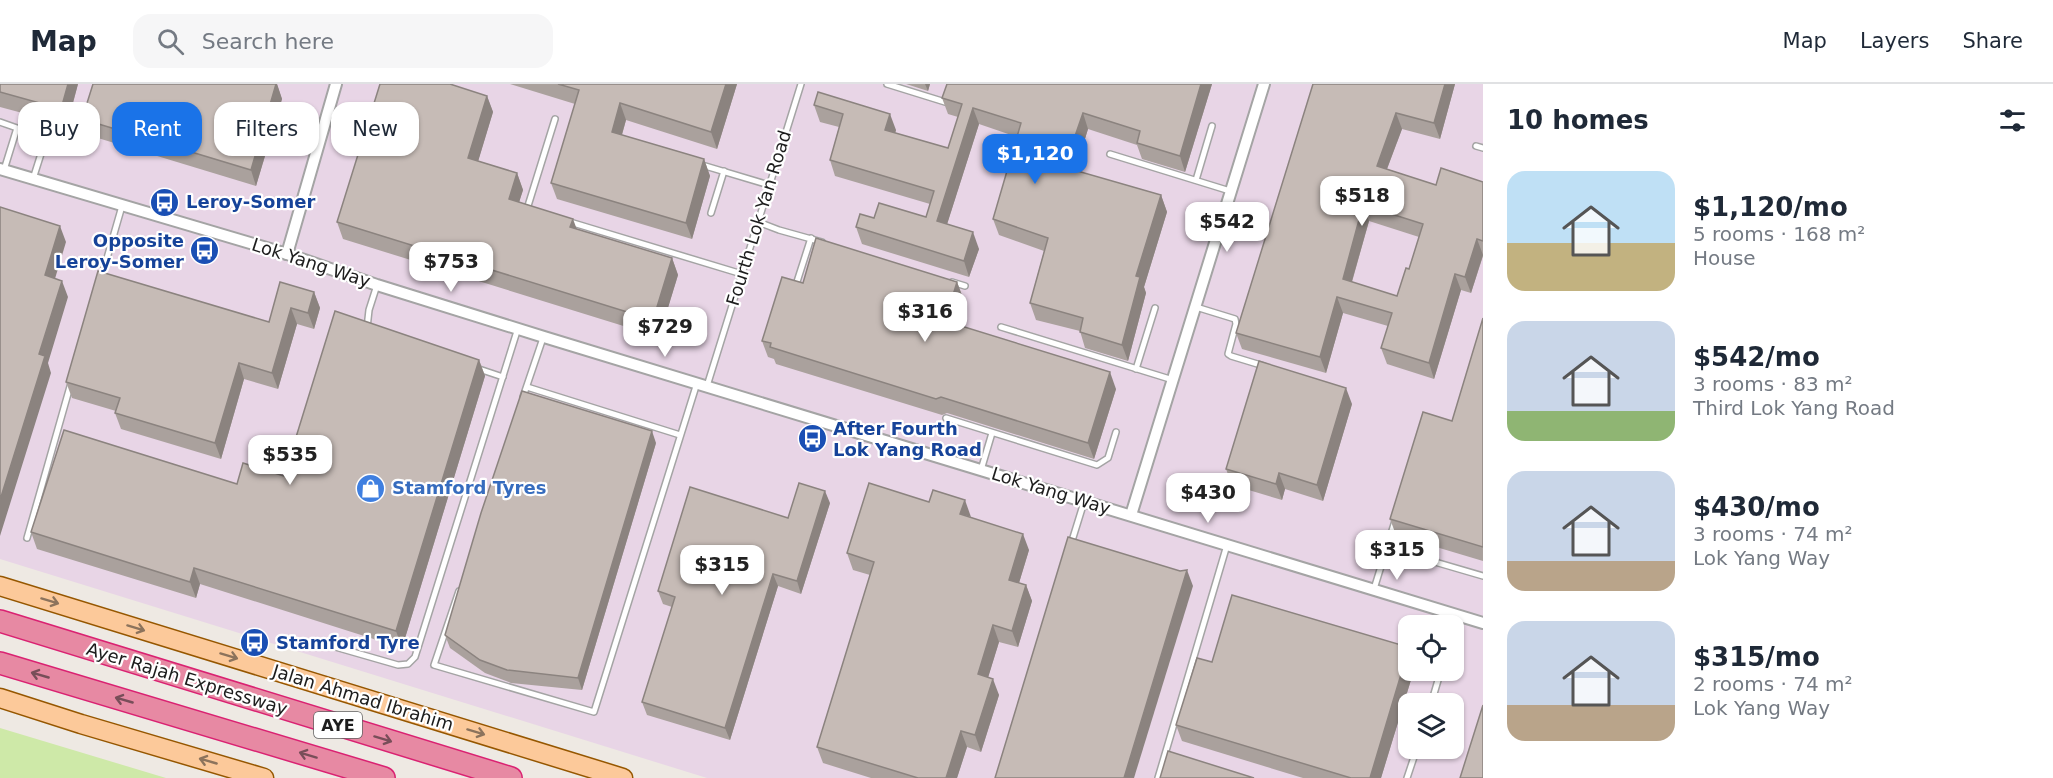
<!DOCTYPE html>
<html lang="en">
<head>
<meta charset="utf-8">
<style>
  :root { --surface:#fff; --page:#f6f6f7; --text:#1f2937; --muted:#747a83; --line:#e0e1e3; --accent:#1a73e8 }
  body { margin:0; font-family:"DejaVu Sans",sans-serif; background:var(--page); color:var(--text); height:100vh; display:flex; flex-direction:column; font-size:22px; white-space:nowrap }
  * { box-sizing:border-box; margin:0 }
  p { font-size:20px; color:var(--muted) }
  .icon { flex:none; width:33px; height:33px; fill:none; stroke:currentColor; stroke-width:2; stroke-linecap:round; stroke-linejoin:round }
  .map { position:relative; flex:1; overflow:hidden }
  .details { display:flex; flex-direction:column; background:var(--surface); width:570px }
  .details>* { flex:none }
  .hud { position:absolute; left:18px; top:18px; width:570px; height:54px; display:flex; gap:12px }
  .fabs { position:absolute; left:1398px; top:531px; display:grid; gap:12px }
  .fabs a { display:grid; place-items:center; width:66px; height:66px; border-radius:12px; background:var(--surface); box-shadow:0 2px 4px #0004; font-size:30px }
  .price { position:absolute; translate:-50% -51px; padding:0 14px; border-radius:12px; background:#fff; color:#222; font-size:20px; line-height:39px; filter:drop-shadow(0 2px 3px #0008) }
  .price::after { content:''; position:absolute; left:50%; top:36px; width:18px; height:14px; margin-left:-9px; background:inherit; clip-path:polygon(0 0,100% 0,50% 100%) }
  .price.current { background:var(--accent); color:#fff }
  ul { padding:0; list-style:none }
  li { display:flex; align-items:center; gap:18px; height:150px; padding:0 24px }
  li span { display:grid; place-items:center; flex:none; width:168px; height:120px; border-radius:18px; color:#555 }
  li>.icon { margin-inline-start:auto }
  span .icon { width:72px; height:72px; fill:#fffc; stroke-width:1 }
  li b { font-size:26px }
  h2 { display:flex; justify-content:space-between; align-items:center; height:72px; padding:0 24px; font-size:26px }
  .pill { padding:0 21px; border-radius:18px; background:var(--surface); box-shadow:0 2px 4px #0004; font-size:21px; line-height:54px }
  .pill.current { background:var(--accent); color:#fff }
  header { display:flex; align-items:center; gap:36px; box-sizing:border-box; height:84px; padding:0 30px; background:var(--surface); border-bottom:2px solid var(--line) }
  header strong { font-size:28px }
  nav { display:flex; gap:33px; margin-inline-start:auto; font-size:21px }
  .search { width:420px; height:54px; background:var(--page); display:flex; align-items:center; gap:15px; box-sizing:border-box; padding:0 21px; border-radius:18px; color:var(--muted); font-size:22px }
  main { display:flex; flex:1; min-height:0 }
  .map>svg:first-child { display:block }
  .industrial { fill:#e8d5e6; fill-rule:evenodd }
  .grass { fill:#cee9a8 }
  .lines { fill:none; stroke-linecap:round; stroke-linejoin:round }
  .service-casing { stroke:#a4a4a4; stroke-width:8 }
  .minor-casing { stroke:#a4a4a4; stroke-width:14 }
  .primary-casing { stroke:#965700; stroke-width:21 }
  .motorway-casing { stroke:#da2272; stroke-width:24 }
  .service { stroke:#fff; stroke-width:5 }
  .minor { stroke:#fff; stroke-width:10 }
  .primary { stroke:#fcc99a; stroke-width:18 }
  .motorway { stroke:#e789a3; stroke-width:21 }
  .wall { fill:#aaa19d; fill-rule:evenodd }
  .shaded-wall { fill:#8b837f }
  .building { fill:#c6bbb6; stroke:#8b837f; stroke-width:1.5; fill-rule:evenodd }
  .oneway { stroke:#8c735c }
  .oneway2 { stroke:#784e59 }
  .labels { text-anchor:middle; stroke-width:4.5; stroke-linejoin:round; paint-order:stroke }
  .shield { fill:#fff; stroke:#616161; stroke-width:1.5 }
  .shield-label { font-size:16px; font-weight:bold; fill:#1d1d1d }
  .transit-label { font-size:18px; font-weight:bold; fill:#164399; stroke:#fff; text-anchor:start }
  .street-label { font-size:18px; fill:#1d1d1d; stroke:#fff }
  .shop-label { font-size:18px; font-weight:bold; fill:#366cbe; stroke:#fff; text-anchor:start }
</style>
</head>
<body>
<header>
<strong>Map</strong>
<div class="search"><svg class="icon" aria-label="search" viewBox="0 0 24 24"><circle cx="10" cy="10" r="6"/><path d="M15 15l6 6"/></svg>Search here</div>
<nav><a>Map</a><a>Layers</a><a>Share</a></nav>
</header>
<main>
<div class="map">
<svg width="1483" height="694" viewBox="0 0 1483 694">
  <rect width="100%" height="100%" fill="#eee9e3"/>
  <!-- industrial -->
  <path class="industrial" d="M0 0H1483V694H707L0 475ZM1408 542H1454V586H1408ZM1408 620H1454V664H1408Z"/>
  <!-- grass -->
  <path class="grass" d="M0 644 166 694H0Z"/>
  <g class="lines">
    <defs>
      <g id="service">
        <path d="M887 0 945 18"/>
        <path d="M0 38 17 44 4 86"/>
        <path d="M1476 62 1483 64"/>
        <path d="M1110 70 1230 107"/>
        <path d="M702 81 769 101"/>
        <path d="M33 95 46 54 76 63"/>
        <path d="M1196 96 1212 42"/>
        <path d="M527 125 555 35"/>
        <path d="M711 129 724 87"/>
        <path d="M570 138 742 190"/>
        <path d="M758 138 779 146 822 158"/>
        <path d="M101 195 122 122"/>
        <path d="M952 198 965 202"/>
        <path d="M795 204 811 154"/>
        <path d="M1196 223 1235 235 1236 240 1228 270 1231 272 1264 282"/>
        <path d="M1001 243 1173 296"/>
        <path d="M367 244 369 226 377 201"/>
        <path d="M479 285 503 293"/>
        <path d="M1136 285 1155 224"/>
        <path d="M707 302 801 0"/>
        <path d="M527 303 680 351"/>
        <path d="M523 313 543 254"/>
        <path d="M946 334 1097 381 1108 374 1116 348"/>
        <path d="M981 386 992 349"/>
        <path d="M27 454 71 299"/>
        <path d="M1071 460 1084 418"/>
        <path d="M1387 464 1483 492"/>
        <path d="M1374 505 1395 437"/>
        <path d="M459 507 434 581 594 628 697 299"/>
        <path d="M1454 545 1458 531"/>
        <path d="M318 558 398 581 408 580 415 573 518 244"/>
        <path d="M1431 620 1441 586"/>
        <path d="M1158 694 1227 461"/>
        <path d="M1407 694 1417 664"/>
      </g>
      <g id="minor">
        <path d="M0 85 287 170 377 201 544 253 1483 539"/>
        <path d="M287 170 336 0"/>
        <path d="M1131 431 1264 0"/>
      </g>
      <g id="primary">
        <path d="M0 502 623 694"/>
        <path d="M0 614 81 640 264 694"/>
      </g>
      <g id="motorway">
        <path d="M0 537 511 694"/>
        <path d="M0 579 384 694"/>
      </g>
    </defs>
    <!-- service casing -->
    <use href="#service" class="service-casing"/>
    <!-- minor casing -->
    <use href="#minor" class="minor-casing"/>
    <!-- primary casing -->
    <use href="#primary" class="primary-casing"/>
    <!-- motorway casing -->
    <use href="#motorway" class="motorway-casing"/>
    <!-- service -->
    <use href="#service" class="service"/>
    <!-- minor -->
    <use href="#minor" class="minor"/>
    <!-- primary -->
    <use href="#primary" class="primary"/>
    <!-- motorway -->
    <use href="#motorway" class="motorway"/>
  </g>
  <!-- wall -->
  <g class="wall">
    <path d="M0 0H78L67 41 0 23Z"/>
    <path d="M93 0H277L282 15 256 102 88 51 82 35Z"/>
    <path d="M510 0H737L717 65 626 36 622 51 704 75 710 92 692 155 557 115 551 99 575 20Z"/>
    <path d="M906 0H930L928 7Z"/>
    <path d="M947 0H1212L1185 88 1142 75 1137 61 1088 45 1080 71 1068 67 1063 83 1161 111 1167 128 1144 203 1146 209 1128 277 1085 264 1080 247 1036 236 1030 219 1044 167 999 151 993 135 1017 53 979 40 947 140 979 165 969 193 862 160 856 143 874 134 926 133 930 120 835 92 830 76 839 43 820 38 814 21 896 46 895 49 948 64 958 33 948 30 942 14Z"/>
    <path d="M1313 0H1455L1440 55 1402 45 1387 85 1436 101 1483 98V172L1471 209 1461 206 1434 295 1387 280 1381 264 1388 242 1343 229 1326 289 1242 265 1236 249ZM1369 137 1419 153 1409 185 1397 212 1352 198Z"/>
    <path d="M487 12 493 28 478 77 517 89 523 106 519 118 577 145 672 174 678 191 659 253 343 155 337 138Z"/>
    <path d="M957 198 963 214 955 240 1116 305 1094 375 947 329 942 331 776 280 774 275 768 273 762 257 803 199Z"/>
    <path d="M314 208 320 224 314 245 297 240 278 305 244 295 221 375 121 345 115 329 116 327 72 314 66 298 269 238Z"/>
    <path d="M1483 234V477L1396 451 1390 435 1452 337Z"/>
    <path d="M479 276 485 292 402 564 200 500 196 514 37 465 31 448 237 400 284 392Z"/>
    <path d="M1352 320 1323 417 1285 405 1282 416 1232 401 1226 385Z"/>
    <path d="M656 359 582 606 511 599 485 589 450 564 445 551Z"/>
    <path d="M830 419 801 510 778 502 730 656 647 631 642 618 672 523 663 520 658 507 788 434Z"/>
    <path d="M971 433 1029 466 1019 499 1026 501 1032 517 1018 563 999 558 988 593 999 611 981 668 967 663 957 694H871L823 679 817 663 870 491 853 486 847 469Z"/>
    <path d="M1212 578 1414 586 1381 694H1303L1182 657 1176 641Z"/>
  </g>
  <!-- shaded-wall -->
  <g class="shaded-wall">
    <path d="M68 0H78L67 41 61 25Z"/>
    <path d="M276 0H277L282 15 256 102 251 86Z"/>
    <path d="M726 0H737L717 65 711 48Z"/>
    <path d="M925 0H930L928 7Z"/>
    <path d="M1201 0H1212L1185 88 1180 72Z"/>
    <path d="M1445 0H1455L1440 55 1434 39Z"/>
    <path d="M487 12 493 28 474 91 468 74Z"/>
    <path d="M620 19 626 36 618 64 612 48Z"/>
    <path d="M973 24 979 40 943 153 937 137Z"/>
    <path d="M1083 29 1088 45 1080 71 1074 55Z"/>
    <path d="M1396 29 1402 45 1382 98 1377 82Z"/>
    <path d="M890 30 896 46 891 62 885 46Z"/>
    <path d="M1062 51 1068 67 1059 96 1053 80Z"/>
    <path d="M704 75 710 92 692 155 686 139Z"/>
    <path d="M517 89 523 106 515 131 509 115Z"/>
    <path d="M1161 111 1167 128 1144 203 1146 209 1128 277 1122 261 1136 192Z"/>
    <path d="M1363 121 1369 137 1348 211 1343 195Z"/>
    <path d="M573 135 579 151 570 143Z"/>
    <path d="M60 142 66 158 51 208 45 191Z"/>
    <path d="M973 148 979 165 969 193 964 177Z"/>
    <path d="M1477 155 1483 171 1471 209 1465 193Z"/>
    <path d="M672 174 678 191 659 253 653 236Z"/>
    <path d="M1455 190 1461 206 1434 295 1429 279Z"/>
    <path d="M62 197 68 213 48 279 51 289 0 452V416L39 270Z"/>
    <path d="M957 198 963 214 951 254 945 237Z"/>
    <path d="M314 208 320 224 314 245 308 229Z"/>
    <path d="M1337 213 1343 229 1326 289 1320 273Z"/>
    <path d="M291 224 297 240 278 305 272 289Z"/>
    <path d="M479 276 485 292 402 564 396 547Z"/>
    <path d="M239 279 244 295 221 375 215 359Z"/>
    <path d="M1110 288 1116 305 1094 375 1088 359Z"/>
    <path d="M1346 304 1352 320 1323 417 1317 401Z"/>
    <path d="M652 347 656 359 582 606 578 594Z"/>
    <path d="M1279 389 1285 405 1282 416 1276 400Z"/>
    <path d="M825 407 830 419 801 510 797 497Z"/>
    <path d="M965 416 971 433 960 430Z"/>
    <path d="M1023 450 1029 466 1015 512 1009 496Z"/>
    <path d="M194 484 200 500 196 514 190 498Z"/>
    <path d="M1187 486 1193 502 1134 694H1124Z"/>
    <path d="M773 490 778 502 730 656 725 644Z"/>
    <path d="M1026 501 1032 517 1018 563 1012 547Z"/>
    <path d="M993 541 999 558 984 607 978 590Z"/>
    <path d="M1408 567V586H1414L1381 694H1370Z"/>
    <path d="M993 595 999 611 981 668 975 651Z"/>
    <path d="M961 647 967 663 957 694H946Z"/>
  </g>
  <!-- building -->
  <g class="building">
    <path d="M0 0H68L61 25 0 8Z"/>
    <path d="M93 0H276L251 86 82 35Z"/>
    <path d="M380 0H450L487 12 468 74 517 89 509 115 573 135 570 143 672 174 653 236 337 138Z"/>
    <path d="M558 0H726L711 48 620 19 612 48 704 75 686 139 551 99 579 6Z"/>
    <path d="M947 0H1201L1180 72 1137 59 1140 47 1083 29 1074 55 1062 51 1053 80 1161 111 1136 192 1140 193 1122 261 1080 248 1083 234 1030 219 1048 154 993 135 1021 39 973 24 937 137 973 148 964 177 856 143 860 130 874 134 879 119 926 133 934 107 830 76 843 30 814 21 818 8 890 30 885 46 948 64 962 20 942 14Z"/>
    <path d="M1313 0H1445L1434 39 1396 29 1377 82 1436 101 1441 84 1483 98V157L1477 155 1465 193 1455 190 1429 279 1381 264 1392 229 1337 213 1320 273 1236 249ZM1363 121 1423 140 1409 185 1406 184 1397 212 1343 195Z"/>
    <path d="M0 123 60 142 45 191 62 197 39 270 45 272 0 416Z"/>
    <path d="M816 154 957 198 945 237 1110 288 1088 359 941 313 936 315 770 263 771 259 762 257 782 193 803 199Z"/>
    <path d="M98 187 269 238 280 198 314 208 308 229 291 224 272 289 239 279 215 359 115 329 120 314 66 298Z"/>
    <path d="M335 227 479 276 396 547 194 484 190 498 31 448 64 346 237 400 243 379 284 392Z"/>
    <path d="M1483 234V463L1390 435 1423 328 1452 337Z"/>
    <path d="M1259 277 1346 304 1317 401 1279 389 1276 400 1226 385Z"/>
    <path d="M522 307 652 347 578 594 507 586 480 576 445 551 481 429Z"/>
    <path d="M799 399 825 407 797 497 773 490 725 644 642 618 675 513 658 507 690 403 788 434Z"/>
    <path d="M869 399 929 418 933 406 965 416 960 430 1023 450 1009 496 1026 501 1012 547 993 541 978 590 993 595 975 651 961 647 946 694H918L817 663 874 478 847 469Z"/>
    <path d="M1068 453 1180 487 1187 486 1124 694H995Z"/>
    <path d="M1232 511 1408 563V567L1370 694H1351L1176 641 1197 574 1212 578Z"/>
    <path d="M1483 621V694H1460Z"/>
    <path d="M1168 667 1254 694H1160Z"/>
  </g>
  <!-- one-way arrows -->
  <defs><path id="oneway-shaft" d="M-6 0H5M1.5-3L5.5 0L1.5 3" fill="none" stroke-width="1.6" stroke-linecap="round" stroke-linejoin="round" transform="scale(1.5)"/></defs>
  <g class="oneway">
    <use href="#oneway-shaft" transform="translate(50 517) rotate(17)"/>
    <use href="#oneway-shaft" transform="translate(136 544) rotate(17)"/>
    <use href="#oneway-shaft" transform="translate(229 572) rotate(17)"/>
    <use href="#oneway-shaft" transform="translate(476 648) rotate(17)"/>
    <use href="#oneway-shaft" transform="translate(208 677) rotate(-164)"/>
  </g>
  <g class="oneway2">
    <use href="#oneway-shaft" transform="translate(40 591) rotate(-164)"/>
    <use href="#oneway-shaft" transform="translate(124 616) rotate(-164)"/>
    <use href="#oneway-shaft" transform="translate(383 655) rotate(17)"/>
    <use href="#oneway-shaft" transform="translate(308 671) rotate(-163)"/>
  </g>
  <!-- icons -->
  <defs>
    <symbol id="bus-disc" viewBox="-11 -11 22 22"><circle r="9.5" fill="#1a4fb4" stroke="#fff"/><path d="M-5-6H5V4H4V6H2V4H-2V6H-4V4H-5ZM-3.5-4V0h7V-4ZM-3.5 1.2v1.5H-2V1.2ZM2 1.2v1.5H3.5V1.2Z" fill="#fff"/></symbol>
    <symbol id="shop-disc" viewBox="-11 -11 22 22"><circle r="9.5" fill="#3f7fe0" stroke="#fff"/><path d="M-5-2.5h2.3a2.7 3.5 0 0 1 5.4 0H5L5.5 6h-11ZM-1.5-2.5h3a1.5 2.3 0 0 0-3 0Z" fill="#fff"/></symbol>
  </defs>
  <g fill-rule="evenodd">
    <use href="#bus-disc" x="148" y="102" width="33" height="33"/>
    <use href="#bus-disc" x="188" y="150" width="33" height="33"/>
    <use href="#bus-disc" x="796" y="338" width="33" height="33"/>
    <use href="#shop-disc" x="354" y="388" width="33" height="33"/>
    <use href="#bus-disc" x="238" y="542" width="33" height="33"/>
  </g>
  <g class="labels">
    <!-- shield labels -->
    <rect class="shield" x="314" y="628" width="48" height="26" rx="4.5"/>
    <g class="shield-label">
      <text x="338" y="647">AYE</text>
    </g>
    <!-- transit labels -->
    <g class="transit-label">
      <text x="186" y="124">Leroy-Somer</text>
      <text x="184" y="163" text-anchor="end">Opposite<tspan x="184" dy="21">Leroy-Somer</tspan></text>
      <text x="833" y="351">After Fourth<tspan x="833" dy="21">Lok Yang Road</tspan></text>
      <text x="276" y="565">Stamford Tyre</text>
    </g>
    <!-- street labels -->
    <g class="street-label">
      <text transform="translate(759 134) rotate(-73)" y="6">Fourth Lok Yan Road</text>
      <text transform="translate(311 179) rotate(18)" y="6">Lok Yang Way</text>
      <text transform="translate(1051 407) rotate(17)" y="6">Lok Yang Way</text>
      <text transform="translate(187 595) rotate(17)" y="6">Ayer Rajah Expressway</text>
      <text transform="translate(363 614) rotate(17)" y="6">Jalan Ahmad Ibrahim</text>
    </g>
    <!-- shop labels -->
    <g class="shop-label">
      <text x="392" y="410">Stamford Tyres</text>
    </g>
  </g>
</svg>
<div class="fabs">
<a><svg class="icon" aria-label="locate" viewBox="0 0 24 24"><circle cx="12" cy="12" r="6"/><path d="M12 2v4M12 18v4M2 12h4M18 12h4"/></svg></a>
<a><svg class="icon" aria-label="layers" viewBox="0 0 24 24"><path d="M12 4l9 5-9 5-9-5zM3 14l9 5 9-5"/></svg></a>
</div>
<b class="price current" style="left:1035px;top:101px">$1,120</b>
<b class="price" style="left:1362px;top:143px">$518</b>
<b class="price" style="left:1227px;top:169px">$542</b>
<b class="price" style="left:451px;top:209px">$753</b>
<b class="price" style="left:925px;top:259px">$316</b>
<b class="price" style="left:665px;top:274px">$729</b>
<b class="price" style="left:290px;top:402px">$535</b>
<b class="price" style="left:1208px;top:440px">$430</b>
<b class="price" style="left:1397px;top:497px">$315</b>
<b class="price" style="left:722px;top:512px">$315</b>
<div class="hud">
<a class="pill">Buy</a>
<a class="pill current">Rent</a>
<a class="pill">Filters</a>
<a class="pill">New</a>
</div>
</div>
<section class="details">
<h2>10 homes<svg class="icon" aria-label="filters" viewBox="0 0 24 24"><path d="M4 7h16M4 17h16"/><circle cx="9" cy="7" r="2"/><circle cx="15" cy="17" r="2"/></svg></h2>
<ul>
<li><span style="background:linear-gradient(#bfe0f5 60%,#c2b280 0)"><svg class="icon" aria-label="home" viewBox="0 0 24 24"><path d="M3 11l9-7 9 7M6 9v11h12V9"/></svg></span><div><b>$1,120/mo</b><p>5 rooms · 168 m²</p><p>House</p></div></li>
<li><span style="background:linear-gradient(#c9d6e8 75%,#8fb573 0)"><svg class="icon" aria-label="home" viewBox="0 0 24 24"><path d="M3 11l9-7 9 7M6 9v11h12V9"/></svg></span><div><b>$542/mo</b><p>3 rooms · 83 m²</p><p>Third Lok Yang Road</p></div></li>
<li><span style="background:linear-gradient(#c9d6e8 75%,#b9a48a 0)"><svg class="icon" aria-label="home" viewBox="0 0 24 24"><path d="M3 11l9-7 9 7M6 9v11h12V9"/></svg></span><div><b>$430/mo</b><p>3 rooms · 74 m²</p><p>Lok Yang Way</p></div></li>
<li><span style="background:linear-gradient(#c9d6e8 70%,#b9a48a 0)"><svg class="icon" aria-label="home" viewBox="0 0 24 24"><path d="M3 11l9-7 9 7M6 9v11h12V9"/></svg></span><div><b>$315/mo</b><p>2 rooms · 74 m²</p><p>Lok Yang Way</p></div></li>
</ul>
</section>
</main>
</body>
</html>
